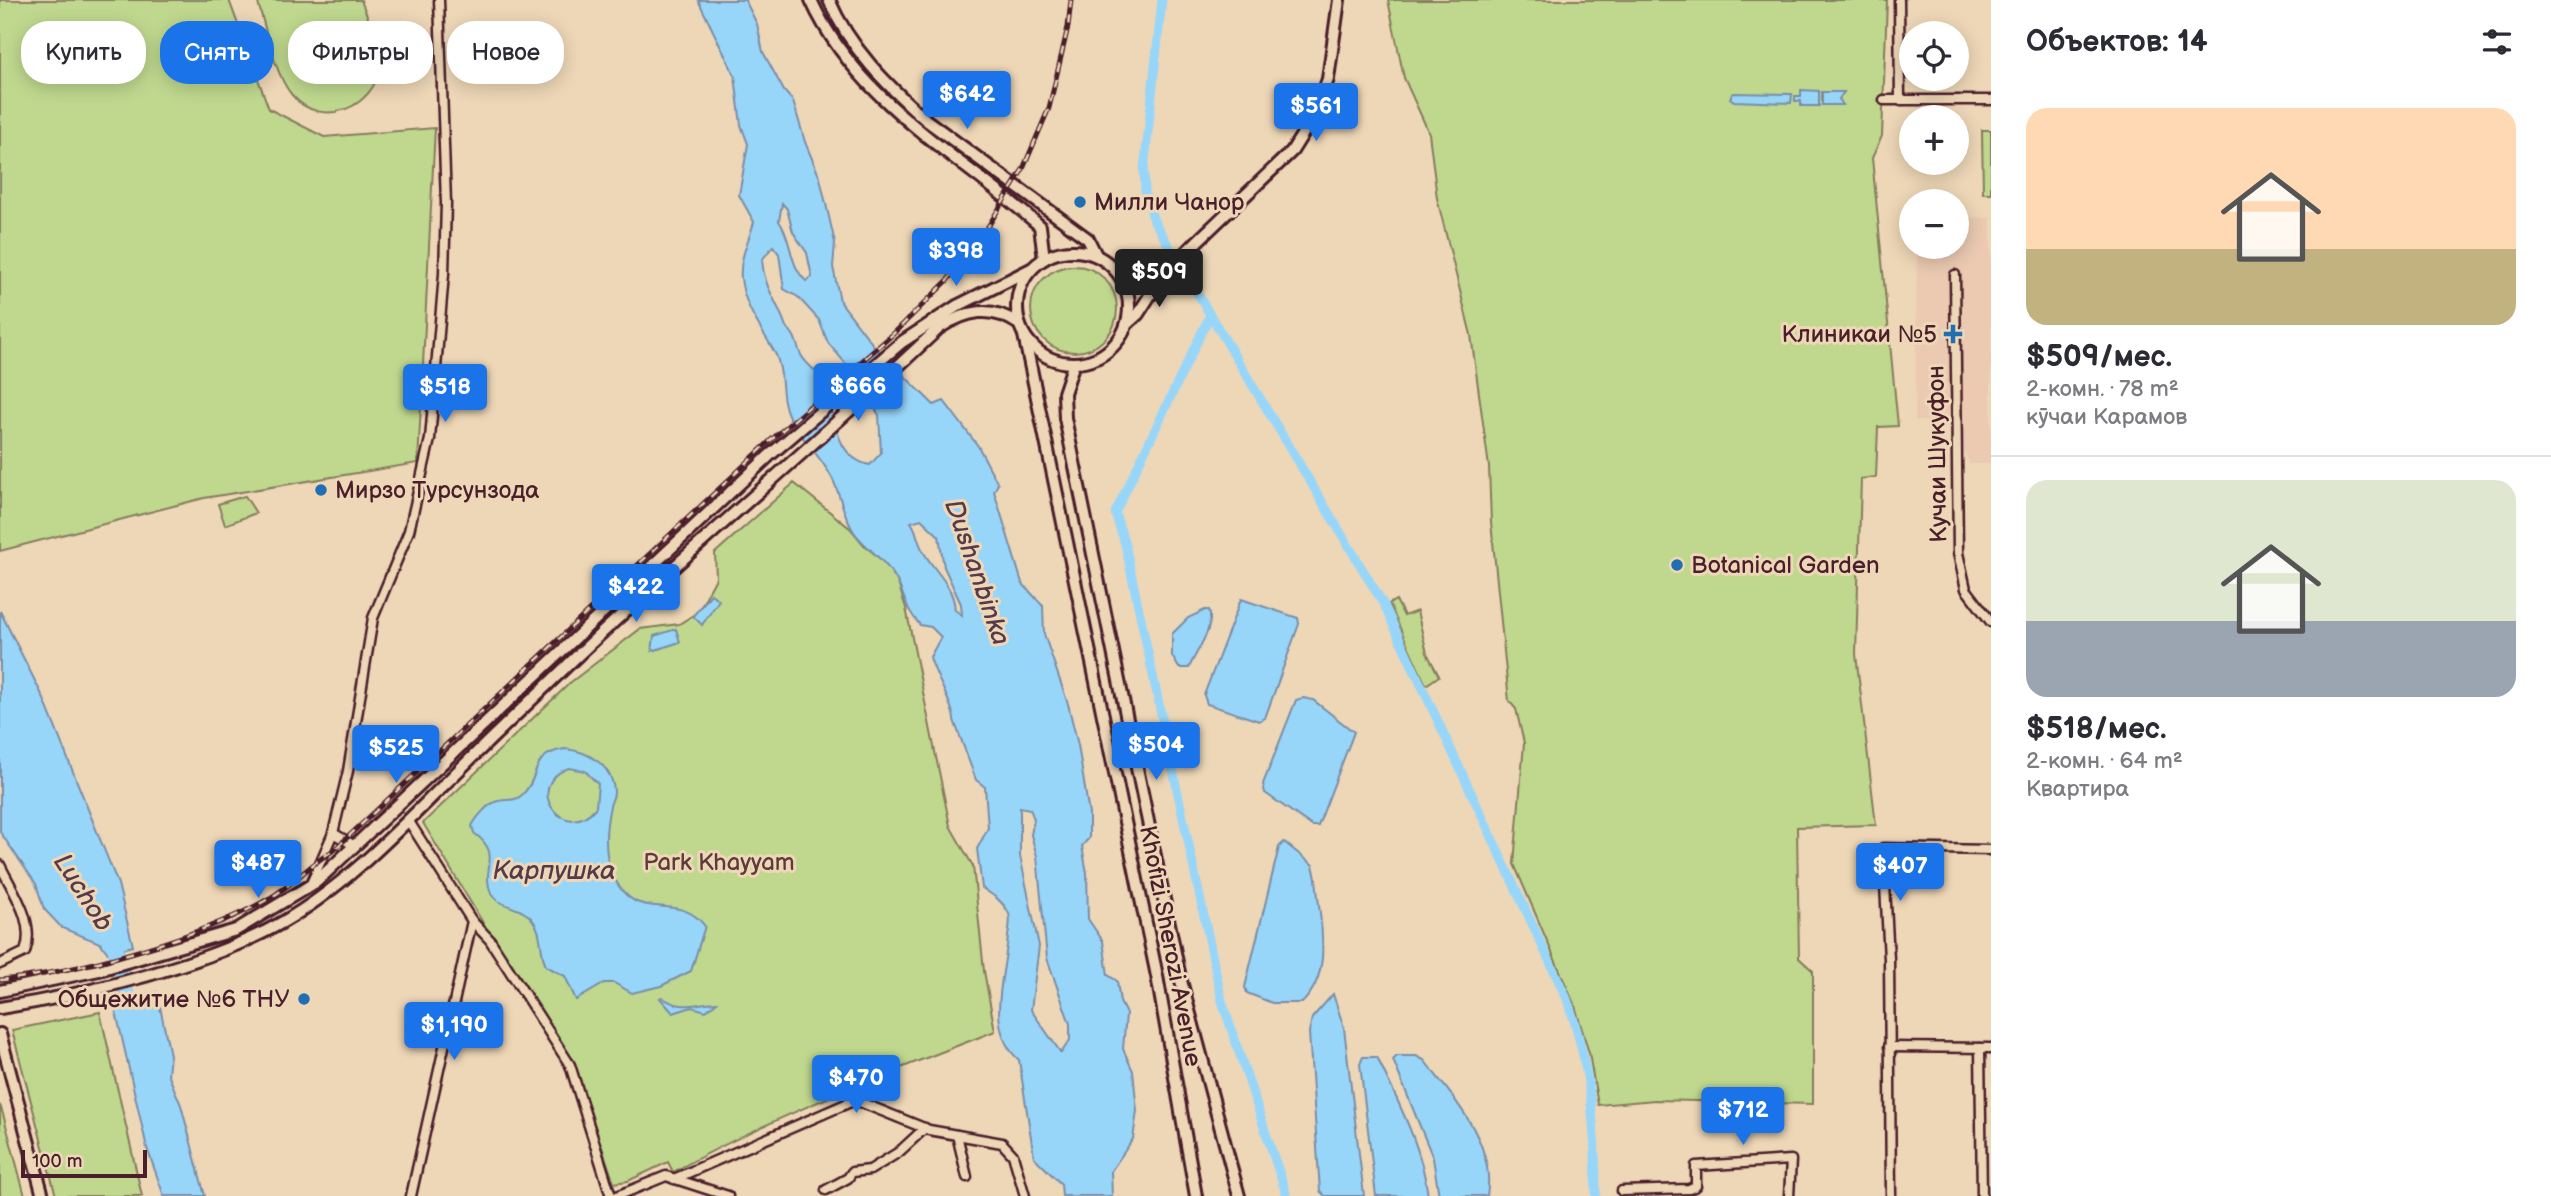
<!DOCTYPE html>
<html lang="ru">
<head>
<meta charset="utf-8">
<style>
  :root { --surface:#fff; --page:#f7f7f7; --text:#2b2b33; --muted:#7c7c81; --line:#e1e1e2; --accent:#1a73e8 }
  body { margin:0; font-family:"Balsamiq Sans",sans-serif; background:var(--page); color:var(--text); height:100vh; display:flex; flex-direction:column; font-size:26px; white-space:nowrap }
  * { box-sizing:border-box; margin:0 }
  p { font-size:23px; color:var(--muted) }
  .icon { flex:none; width:38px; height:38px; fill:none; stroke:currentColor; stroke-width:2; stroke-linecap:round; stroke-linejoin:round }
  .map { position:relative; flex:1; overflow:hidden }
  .panel { display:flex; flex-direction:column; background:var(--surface); width:560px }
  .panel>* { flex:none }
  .top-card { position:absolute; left:21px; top:21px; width:665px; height:63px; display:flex; gap:14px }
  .tools { position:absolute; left:1899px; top:21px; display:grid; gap:14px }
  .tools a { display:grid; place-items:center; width:70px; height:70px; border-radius:50%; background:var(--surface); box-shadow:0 4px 18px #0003; font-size:35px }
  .scale { position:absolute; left:21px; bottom:18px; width:126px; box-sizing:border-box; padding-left:7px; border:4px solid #4a1f2b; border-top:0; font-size:19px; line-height:24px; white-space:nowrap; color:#4a1f2b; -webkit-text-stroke:5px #eed7b7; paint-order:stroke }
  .price { position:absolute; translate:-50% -60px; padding:0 16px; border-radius:7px; background:var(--accent); color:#fff; font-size:23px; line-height:46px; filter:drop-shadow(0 2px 4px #0008) }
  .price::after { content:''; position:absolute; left:50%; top:42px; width:21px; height:16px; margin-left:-10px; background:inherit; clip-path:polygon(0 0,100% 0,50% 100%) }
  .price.on { background:#222; color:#fff }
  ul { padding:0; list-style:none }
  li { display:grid; align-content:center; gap:14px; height:371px; padding:0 35px }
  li+li { border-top:2px solid var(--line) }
  li span { display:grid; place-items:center; height:217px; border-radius:21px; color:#555 }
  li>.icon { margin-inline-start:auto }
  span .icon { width:126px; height:126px; fill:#fffc; stroke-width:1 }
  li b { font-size:30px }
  h2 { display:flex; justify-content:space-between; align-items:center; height:84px; padding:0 35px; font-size:30px }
  .chip { padding:0 24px; border-radius:28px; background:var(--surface); box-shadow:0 4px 18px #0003; font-size:24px; line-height:63px }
  .chip.on { background:var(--accent); color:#fff }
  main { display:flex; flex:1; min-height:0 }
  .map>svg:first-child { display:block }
  .built { fill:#ebcab1 }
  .green { fill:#bfd88e; stroke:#847c5c; stroke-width:2 }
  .water { fill:#98d6f9; stroke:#798da7; stroke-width:2; fill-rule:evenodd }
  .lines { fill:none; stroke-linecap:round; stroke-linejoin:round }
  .canal { stroke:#98d6f9; stroke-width:9 }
  .river { stroke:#98d6f9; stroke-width:16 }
  .street-casing { stroke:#4a1f2b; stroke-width:13 }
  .secondary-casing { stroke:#4a1f2b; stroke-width:16 }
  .street { stroke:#eed7b7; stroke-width:8 }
  .secondary { stroke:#eed7b7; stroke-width:10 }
  .rail-casing { stroke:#4a1f2b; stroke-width:5 }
  .rail { stroke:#eed7b7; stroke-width:2.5; stroke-dasharray:8; stroke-linecap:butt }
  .poi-dot { fill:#1f6fb2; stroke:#eed7b7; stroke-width:2.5 }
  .labels { text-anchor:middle; stroke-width:6; stroke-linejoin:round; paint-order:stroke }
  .poi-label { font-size:24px; fill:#4a1f2b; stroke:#eed7b7; text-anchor:start }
  .street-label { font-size:24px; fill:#4a1f2b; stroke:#eed7b7 }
  .park-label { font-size:24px; fill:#5c3b3a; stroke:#eed7b7 }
  .water-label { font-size:26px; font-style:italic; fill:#563a4a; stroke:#eed7b7 }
</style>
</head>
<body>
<main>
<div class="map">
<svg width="1991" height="1196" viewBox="0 0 1991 1196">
  <rect width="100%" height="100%" fill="#eed7b7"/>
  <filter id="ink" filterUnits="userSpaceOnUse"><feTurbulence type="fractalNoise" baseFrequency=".0143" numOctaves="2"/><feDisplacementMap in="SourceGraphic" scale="14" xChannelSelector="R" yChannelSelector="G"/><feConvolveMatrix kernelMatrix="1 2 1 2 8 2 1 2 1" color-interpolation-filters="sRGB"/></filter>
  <g filter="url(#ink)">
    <!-- built -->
    <path class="built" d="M1957 217 1991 218V464H1969L1955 422 1915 421 1917 247H1956Z"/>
    <!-- green -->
    <g class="green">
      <path d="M0 0H229L269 109 324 137 435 128 418 463 204 498 0 551Z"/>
      <path d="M257 0H361C368 20 382 45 380 66 375 108 321 130 292 95 274 74 266 27 257 0Z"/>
      <path d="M1388 0H1887L1882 136 1872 158 1898 426 1878 427 1876 477 1861 479 1856 654 1876 825 1797 827 1799 958 1813 971V1104L1655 1100 1598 1105 1589 1053 1575 1006 1514 864 1524 743 1516 709 1509 701 1491 522 1489 467 1471 335 1437 198 1429 133 1404 78Z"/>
      <path d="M1982 130H1991V193H1983Z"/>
      <circle cx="1074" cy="309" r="43"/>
      <path d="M794 483 851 529 864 545 883 561 897 580 906 608 950 826 973 866 984 971 995 1031C886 1074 775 1115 673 1172L668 1162 628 1181 614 1183 575 1067 567 1052 551 1036 423 823 571 682 640 629 679 624 698 612 716 578 715 553Z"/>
      <path d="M245 496 256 513 225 525 218 504Z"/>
      <path d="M1396 600 1404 616 1417 611 1427 653 1439 676 1426 685 1389 604Z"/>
      <path d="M100 1012 142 1196H56L12 1030Z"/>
      <path d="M0 1105 3 1114 25 1196H0Z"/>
    </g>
    <!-- water -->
    <g class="water">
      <path d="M698 0H745L757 24 763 52 784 91 793 101 805 142 820 178 835 243 833 267 840 301 874 346 934 405 944 401 978 446 998 484 994 491 1022 583 1043 606 1044 634 1068 704 1078 745 1089 814V838L1082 846 1087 873 1088 919 1103 941 1108 975 1117 981 1120 1002 1126 1014 1123 1049 1133 1071 1137 1111 1133 1139 1111 1171 1112 1196H1062L1061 1184 1034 1157 1019 1060C984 1029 1005 976 1008 936 1009 930 1011 919 1009 914 1004 902 993 895 982 888L977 849 988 828 985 787 976 780 954 720C954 706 935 676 930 657L941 637 931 627 920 625C904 607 906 598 896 579 886 560 866 549 854 532 843 516 841 495 832 478 821 456 801 439 789 417 779 397 785 375 776 355 763 330 744 308 741 278 739 259 749 240 754 222L739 195 748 144 741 125 735 76ZM782 203 787 209 793 232 807 253 812 277 806 281C788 264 793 241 779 221ZM773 246 779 254 784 289 798 297 819 320 828 343 848 366 879 415 881 453 870 465C827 456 838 400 819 375 813 368 806 364 801 355 796 344 796 334 786 327 778 302 764 289 762 260ZM921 519 939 536 944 567 961 604 962 615 955 610C953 580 927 567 919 542 916 534 916 529 911 522ZM1020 807 1030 809 1034 819 1031 835 1037 856 1047 958 1070 1024V1040L1061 1053 1031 1010 1039 946 1020 856Z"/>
      <path d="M1801 90 1819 91V106H1801V101H1795V96H1801Z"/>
      <path d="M1822 92H1844L1839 99 1843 105H1822Z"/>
      <path d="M1733 93 1792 94 1791 103 1734 101 1730 98Z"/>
      <path d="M711 594 719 600 702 625 693 616Z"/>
      <path d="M1241 599 1298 618 1299 624 1265 718 1259 721 1207 704 1204 695Z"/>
      <path d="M1205 610H1209C1215 628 1196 651 1189 668H1179L1172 656V634L1188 618Z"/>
      <path d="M0 611 43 697 118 884 133 946 108 953 100 943 62 928 44 909 36 884 0 832Z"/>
      <path d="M676 629 680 642 652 651 654 636Z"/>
      <path d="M1303 698 1313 700 1354 732 1318 826H1312L1265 793 1263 784 1296 700Z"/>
      <path d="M565 749C588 751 612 765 614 791 615 796 611 801 610 806 605 829 603 854 613 875 636 928 675 888 705 926L691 971 661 986 632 993 614 983H605L576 1000 565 976 546 966C539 951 543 932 532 919 522 906 497 907 491 893 480 868 504 855 474 833L472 826C476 818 487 805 495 802 505 798 513 803 522 795 542 776 528 755 565 749ZM569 768 585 771 598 784 596 807C564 846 521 785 569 768Z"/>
      <path d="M1284 842 1313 865 1316 878C1319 920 1335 971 1302 1003H1272L1247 993 1245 987 1279 847Z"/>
      <path d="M157 992 170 1055 168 1074 181 1105 205 1196H164L147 1148 114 1003Z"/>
      <path d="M1333 994 1344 1028 1364 1196H1325L1320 1191 1309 1032 1312 1018Z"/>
      <path d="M662 997C681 1012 698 1002 717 1002L706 1011 692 1007 673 1013 660 998Z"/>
      <path d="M1397 1056H1416L1424 1060C1454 1099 1496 1143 1487 1196H1439L1433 1158 1393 1060Z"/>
      <path d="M1363 1057H1377C1398 1102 1422 1146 1428 1196H1376L1360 1064Z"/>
    </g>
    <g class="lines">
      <!-- canal -->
      <g class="canal">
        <path d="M1162 0 1144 170 1145 192 1154 221 1384 605 1567 999C1590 1063 1596 1129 1596 1196"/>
        <path d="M1210 315 1115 513 1125 544 1222 1001 1287 1196"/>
      </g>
      <!-- river -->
      <path class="river" d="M111 930 133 1021"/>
      <defs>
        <g id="street">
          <path d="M1899 0 1900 100"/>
          <path d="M1884 100H1991"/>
          <path d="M1955 275 1958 553 1966 589 1991 622"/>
          <path d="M408 820 472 921 490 940 570 1065 611 1196"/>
          <path d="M333 833 355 846"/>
          <path d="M0 865C13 892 36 922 25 952L0 964"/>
          <path d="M310 886 333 833 348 771 373 618 409 531 430 439 444 274 446 203 439 0"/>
          <path d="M1889 1047 1991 1048"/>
          <path d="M1980 1048 1982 1196"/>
          <path d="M957 1135 967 1177"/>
          <path d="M674 1179 855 1100 929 1130 1002 1143 1013 1155 1025 1196"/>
          <path d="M826 1190 848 1178 852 1172 870 1170 899 1152 925 1128"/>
          <path d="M1622 1191 1689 1189 1696 1186V1166L1791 1160 1789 1196"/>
          <path d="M411 1196 472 921"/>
          <path d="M617 1196 666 1176 728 1196"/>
          <path d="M1891 1196 1889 959 1883 848 1991 850"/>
        </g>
        <g id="secondary">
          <path d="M811 0C857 102 959 155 1040 226L1044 259"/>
          <path d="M829 0C850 49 887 85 926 120L1088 239 1096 255"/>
          <circle cx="1073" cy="307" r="56"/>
          <path d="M1123 279 1149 278 1165 272"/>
          <path d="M1128 323 1138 314 1165 272 1292 151 1317 111 1328 79 1339 0"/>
          <path d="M1024 335 1157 976 1196 1196"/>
          <path d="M1074 363 1064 393 1065 418 1180 977 1239 1196"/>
          <path d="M0 991 99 970 236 930 316 882 770 455 902 342 957 306 1031 269"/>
          <path d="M0 1008C84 995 210 964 283 922 346 886 399 829 450 779 491 738 533 699 574 659 693 546 820 441 939 328 967 310 991 305 1019 324"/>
          <path d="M0 1034 43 1196"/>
        </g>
      </defs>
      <!-- street casing -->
      <use href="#street" class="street-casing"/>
      <!-- secondary casing -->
      <use href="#secondary" class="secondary-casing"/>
      <!-- street -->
      <use href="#street" class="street"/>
      <!-- secondary -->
      <use href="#secondary" class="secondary"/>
      <defs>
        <path id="rail" d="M0 980C77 973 204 936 270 898 294 884 311 863 334 850L770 441 892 335 947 281 989 225 1023 169 1049 108 1068 27 1071 0"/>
      </defs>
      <!-- rail casing -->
      <use href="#rail" class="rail-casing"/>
      <!-- rail -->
      <use href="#rail" class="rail"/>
    </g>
  </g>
  <!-- markers -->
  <g class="poi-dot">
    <circle cx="1080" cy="202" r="7"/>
    <path d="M1949.5 323.5h7v7h7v7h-7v7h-7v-7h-7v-7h7z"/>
    <circle cx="321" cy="490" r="7"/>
    <circle cx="1677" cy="565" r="7"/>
    <circle cx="304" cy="999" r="7"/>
  </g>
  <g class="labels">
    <!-- poi labels -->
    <g class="poi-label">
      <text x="1094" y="210">Милли Чанор</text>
      <text x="1937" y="342" text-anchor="end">Клиникаи №5</text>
      <text x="335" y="498">Мирзо Турсунзода</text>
      <text x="1691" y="573">Botanical Garden</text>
      <text x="290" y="1007" text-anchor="end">Общежитие №6 ТНУ</text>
    </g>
    <!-- street labels -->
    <g class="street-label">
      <text transform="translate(1937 454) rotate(-91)" y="8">Кучаи Шукуфон</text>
      <text transform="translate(1171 946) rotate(79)" y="8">Khofizi Sherozi Avenue</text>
    </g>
    <!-- park labels -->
    <g class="park-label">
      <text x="719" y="870">Park Khayyam</text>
    </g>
    <!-- water labels -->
    <g class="water-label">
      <text transform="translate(978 572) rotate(71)" y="9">Dushanbinka</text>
      <text x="554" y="879">Карпушка</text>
      <text transform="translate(84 892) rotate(57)" y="9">Luchob</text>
    </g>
  </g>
</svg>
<div class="tools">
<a><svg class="icon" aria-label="locate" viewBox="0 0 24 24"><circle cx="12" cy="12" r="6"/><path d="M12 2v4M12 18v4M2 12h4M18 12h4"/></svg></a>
<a>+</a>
<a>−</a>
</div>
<div class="scale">100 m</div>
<b class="price" style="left:967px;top:131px">$642</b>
<b class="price" style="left:1316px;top:143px">$561</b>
<b class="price" style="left:956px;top:288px">$398</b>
<b class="price on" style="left:1159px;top:309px">$509</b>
<b class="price" style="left:858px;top:423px">$666</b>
<b class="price" style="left:445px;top:424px">$518</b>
<b class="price" style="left:636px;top:624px">$422</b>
<b class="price" style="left:1156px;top:782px">$504</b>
<b class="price" style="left:396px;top:785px">$525</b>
<b class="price" style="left:258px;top:900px">$487</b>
<b class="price" style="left:1900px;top:903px">$407</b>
<b class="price" style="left:454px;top:1062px">$1,190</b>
<b class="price" style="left:856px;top:1115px">$470</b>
<b class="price" style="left:1743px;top:1147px">$712</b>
<div class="top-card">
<a class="chip">Купить</a>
<a class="chip on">Снять</a>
<a class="chip">Фильтры</a>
<a class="chip">Новое</a>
</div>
</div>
<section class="panel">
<h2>Объектов: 14<svg class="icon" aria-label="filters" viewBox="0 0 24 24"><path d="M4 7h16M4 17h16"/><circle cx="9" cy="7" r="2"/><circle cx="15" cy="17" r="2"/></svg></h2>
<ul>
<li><span style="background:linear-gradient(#ffd9b3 65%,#c2b280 0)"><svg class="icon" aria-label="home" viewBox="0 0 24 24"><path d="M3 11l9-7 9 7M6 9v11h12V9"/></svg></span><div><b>$509/мес.</b><p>2-комн. · 78 m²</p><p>кӯчаи Карамов</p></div></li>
<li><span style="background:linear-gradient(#dfe7d0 65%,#9aa5b1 0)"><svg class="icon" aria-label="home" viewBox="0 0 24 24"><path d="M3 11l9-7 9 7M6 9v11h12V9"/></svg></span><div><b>$518/мес.</b><p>2-комн. · 64 m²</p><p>Квартира</p></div></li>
</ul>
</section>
</main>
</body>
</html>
